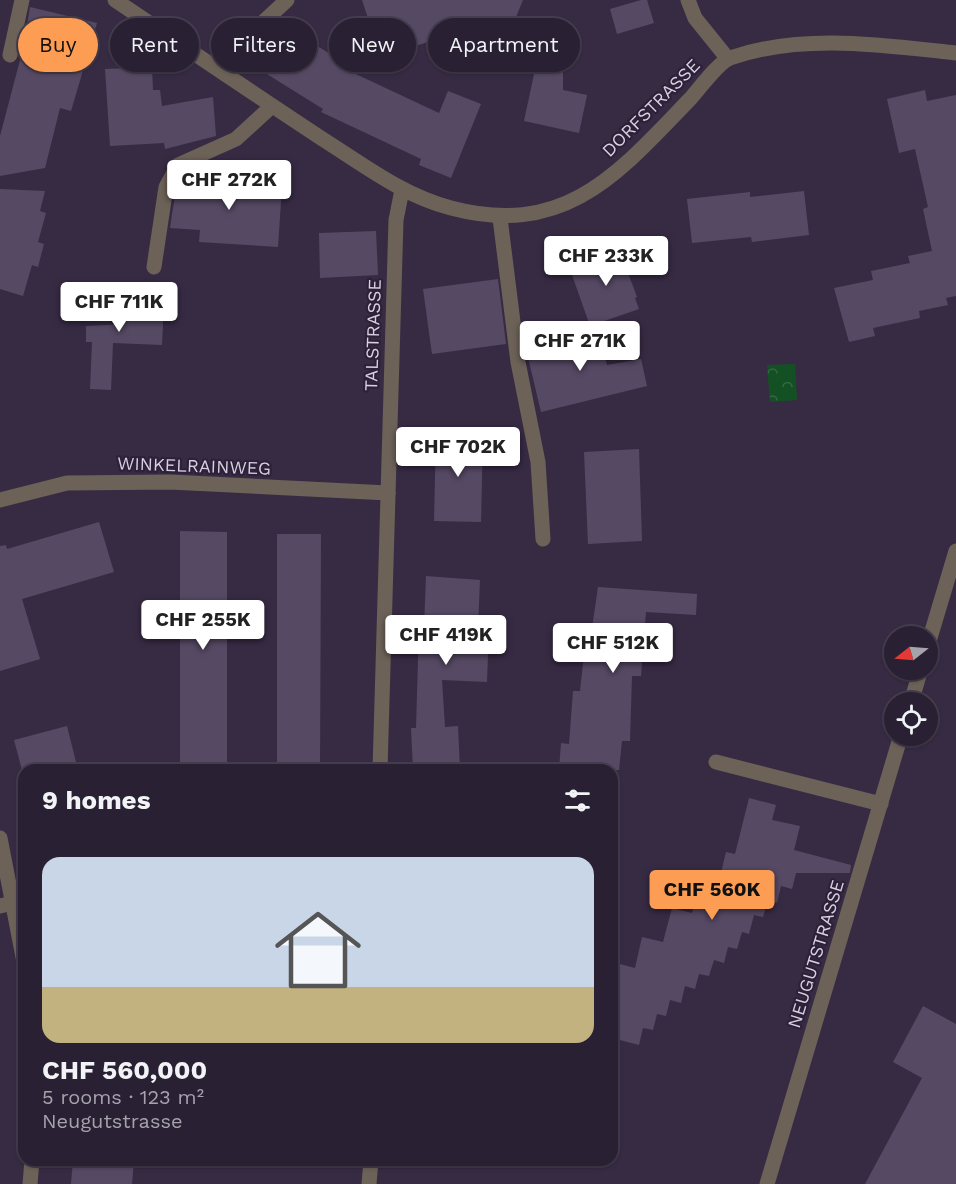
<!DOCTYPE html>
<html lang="en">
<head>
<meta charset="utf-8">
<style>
  :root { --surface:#292033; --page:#352d3f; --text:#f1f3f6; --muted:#a5a3ac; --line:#453e4e; --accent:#fd9d54 }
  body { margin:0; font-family:"Work Sans",sans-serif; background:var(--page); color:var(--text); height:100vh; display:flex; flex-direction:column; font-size:22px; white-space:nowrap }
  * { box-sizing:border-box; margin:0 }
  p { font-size:20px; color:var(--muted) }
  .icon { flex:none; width:33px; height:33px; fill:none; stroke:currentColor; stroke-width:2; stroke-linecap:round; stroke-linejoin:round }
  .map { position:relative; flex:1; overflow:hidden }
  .details { position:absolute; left:18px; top:764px; width:600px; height:402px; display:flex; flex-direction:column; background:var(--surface); border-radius:18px; box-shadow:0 2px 4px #0004,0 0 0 2px var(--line) }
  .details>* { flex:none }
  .guide { position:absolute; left:18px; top:18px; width:600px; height:54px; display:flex; gap:12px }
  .needle { width:39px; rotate:253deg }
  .tools { position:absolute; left:884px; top:626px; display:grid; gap:12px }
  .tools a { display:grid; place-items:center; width:54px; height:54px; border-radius:50%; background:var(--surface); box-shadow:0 2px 4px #0004,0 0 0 2px var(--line); font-size:30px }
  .price { position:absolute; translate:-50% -51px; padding:0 14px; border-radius:6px; background:#fff; color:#222; font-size:20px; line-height:39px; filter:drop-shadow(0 2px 3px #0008) }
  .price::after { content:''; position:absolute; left:50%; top:36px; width:18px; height:14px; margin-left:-9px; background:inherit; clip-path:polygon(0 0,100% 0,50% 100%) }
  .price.active { background:var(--accent); color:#111 }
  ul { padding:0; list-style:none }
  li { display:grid; align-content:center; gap:12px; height:318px; padding:0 24px }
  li+li { border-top:2px solid var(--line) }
  li span { display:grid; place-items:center; height:186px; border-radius:18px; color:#555 }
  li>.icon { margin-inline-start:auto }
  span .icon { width:108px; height:108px; fill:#fffc; stroke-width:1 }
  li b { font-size:26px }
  h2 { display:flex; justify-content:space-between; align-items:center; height:72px; padding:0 24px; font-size:26px }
  .pill { padding:0 21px; border-radius:27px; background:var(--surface); box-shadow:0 2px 4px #0004,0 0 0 2px var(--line); font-size:21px; line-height:54px }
  .pill.active { background:var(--accent); color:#111 }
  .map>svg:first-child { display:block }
  .park { fill:url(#park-crowns) }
  .building { fill:#564964 }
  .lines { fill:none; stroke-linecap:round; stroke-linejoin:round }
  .service { stroke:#6d6258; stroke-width:15 }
  .minor { stroke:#6d6258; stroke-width:15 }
  .labels { text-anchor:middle; stroke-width:4.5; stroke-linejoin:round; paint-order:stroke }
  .street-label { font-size:18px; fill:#d7d0e0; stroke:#2d213a }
</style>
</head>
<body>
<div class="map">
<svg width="956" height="1184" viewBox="0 0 956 1184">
  <defs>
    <pattern id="park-crowns" width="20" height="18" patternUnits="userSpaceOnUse" patternTransform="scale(1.5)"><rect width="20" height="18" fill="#135023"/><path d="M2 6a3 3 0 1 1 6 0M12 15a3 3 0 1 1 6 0" fill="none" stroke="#356843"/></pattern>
  </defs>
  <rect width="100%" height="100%" fill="#372b44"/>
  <!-- park -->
  <path class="park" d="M795 364 797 400 770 402 767 365Z"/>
  <!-- building -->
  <g class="building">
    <path d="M362 0H523L496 66 457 67 456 33 381 57Z"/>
    <path d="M641 0H647L654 23 617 34 610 9Z"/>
    <path d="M30 7 97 23 71 111 60 108 45 168 0 176V136L24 45Z"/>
    <path d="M290 29 351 67 345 69 439 113 448 91 481 104 451 178 419 165 421 159 321 112 323 109 262 71Z"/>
    <path d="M537 60H563V90L587 95 579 133 524 121Z"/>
    <path d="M152 67 153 90H160L162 106 213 97 216 136 165 149 164 143 110 146 105 69Z"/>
    <path d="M925 90 927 101 956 95V296L946 298 948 305 919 311 920 318 873 328 875 336 849 342 834 288 873 280 871 271 910 263 908 256 932 251 923 209 928 207 915 149 899 153 887 99Z"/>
    <path d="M183 175 282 187 278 247 199 242 200 230 170 228 175 195H179V183Z"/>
    <path d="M0 189 45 191 40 211 46 213 38 242 44 244 38 267 32 265 23 296 0 289Z"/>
    <path d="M804 191 809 235 752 242 751 237 692 243 687 199 750 192V197Z"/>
    <path d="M376 231 378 275 320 278 319 233Z"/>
    <path d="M617 243 637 297 635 298 639 309 590 326 571 272 596 264 592 252Z"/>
    <path d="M498 279 506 344 432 354 423 289Z"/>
    <path d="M72 300 164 304 162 345 113 343 111 390 90 389 92 342H86V326L123 324 70 309Z"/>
    <path d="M598 331 607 365 641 359 647 386 541 412 526 349Z"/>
    <path d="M436 435 483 436 481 522 434 521Z"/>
    <path d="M639 449 642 541 588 544 584 452Z"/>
    <path d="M99 522 114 572 22 599 40 659 0 671V546L6 545 7 549Z"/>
    <path d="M180 531 227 532V770H180Z"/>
    <path d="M277 534H321L320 770H277Z"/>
    <path d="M426 576 480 580 478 629H489L487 682 442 680 445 727 458 726 460 770H413L411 728H416L419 626 424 627Z"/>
    <path d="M598 587 697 594 696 615 646 612 641 676H632L630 741H622L619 770H559L561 743 569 744 573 691H580L587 627 592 628Z"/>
    <path d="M67 726 78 770H22L14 740Z"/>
    <path d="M749 798 776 805 772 820 800 826 794 850 851 865 850 873H796L792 889 781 886 777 903 768 900 763 917 754 915 749 934 742 932 737 949 728 947 724 963 714 960 709 976 699 974 695 989 685 986 681 1003 670 1000 666 1016 657 1014 653 1030 643 1028 639 1045 612 1038V962L635 968 642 937 663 942 672 908 692 913 700 880 718 885 726 852 735 854Z"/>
    <path d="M923 1006 956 1024V1184H865L922 1078 893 1062Z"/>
    <path d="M73 1160 134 1161 132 1184H71Z"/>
  </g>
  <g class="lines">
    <!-- service -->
    <g class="service">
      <path d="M10 55 22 0"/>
      <path d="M225 74 260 25 287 0"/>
      <path d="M500 218 518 362 538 462 543 539"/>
      <path d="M716 762 881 804"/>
      <path d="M0 906 13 903"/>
    </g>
    <!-- minor -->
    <g class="minor">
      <path d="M115 0C185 47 254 94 324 140 365 166 404 196 451 208 565 238 618 174 690 99 699 89 719 62 730 58 802 33 882 45 956 53"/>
      <path d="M688 0 695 18 728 59"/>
      <path d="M154 267 166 187 178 165 236 139 272 106"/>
      <path d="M0 500 67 483 170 482 388 493"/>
      <path d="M927 648 956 551"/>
      <path d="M911 702 921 669"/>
      <path d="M380 770 396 220 402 190"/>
      <path d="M0 838 24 962"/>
      <path d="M30 1184 32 1160"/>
      <path d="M369 1184 371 1160"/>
      <path d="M767 1184 901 735"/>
    </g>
  </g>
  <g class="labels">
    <!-- street labels -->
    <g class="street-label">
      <text transform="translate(651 108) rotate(-45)" y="6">DORFSTRASSE</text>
      <text transform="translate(373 335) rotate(-88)" y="6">TALSTRASSE</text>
      <text transform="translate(194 466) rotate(2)" y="6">WINKELRAINWEG</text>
      <text transform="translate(816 954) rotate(-73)" y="6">NEUGUTSTRASSE</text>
    </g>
  </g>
</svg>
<div class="tools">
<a><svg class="needle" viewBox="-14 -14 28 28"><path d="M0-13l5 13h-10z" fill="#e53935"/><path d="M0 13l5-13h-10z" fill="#a5a3ac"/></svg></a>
<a><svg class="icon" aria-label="locate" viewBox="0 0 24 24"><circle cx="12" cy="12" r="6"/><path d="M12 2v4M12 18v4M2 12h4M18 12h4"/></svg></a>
</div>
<b class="price" style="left:229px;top:211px">CHF 272K</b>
<b class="price" style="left:606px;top:287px">CHF 233K</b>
<b class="price" style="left:119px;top:333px">CHF 711K</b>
<b class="price" style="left:580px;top:372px">CHF 271K</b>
<b class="price" style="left:458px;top:478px">CHF 702K</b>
<b class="price" style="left:203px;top:651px">CHF 255K</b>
<b class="price" style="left:446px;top:666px">CHF 419K</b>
<b class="price" style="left:613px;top:674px">CHF 512K</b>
<b class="price active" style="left:712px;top:921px">CHF 560K</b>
<div class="guide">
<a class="pill active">Buy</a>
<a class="pill">Rent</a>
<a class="pill">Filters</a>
<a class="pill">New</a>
<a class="pill">Apartment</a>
</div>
<section class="details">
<h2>9 homes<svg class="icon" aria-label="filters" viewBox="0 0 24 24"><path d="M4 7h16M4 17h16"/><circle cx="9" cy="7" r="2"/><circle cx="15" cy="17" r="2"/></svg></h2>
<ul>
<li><span style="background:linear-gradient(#c9d6e8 70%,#c2b280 0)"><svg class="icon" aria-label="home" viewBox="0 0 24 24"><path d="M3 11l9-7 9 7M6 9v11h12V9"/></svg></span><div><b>CHF 560,000</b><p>5 rooms · 123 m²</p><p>Neugutstrasse</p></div></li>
</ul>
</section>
</div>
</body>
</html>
